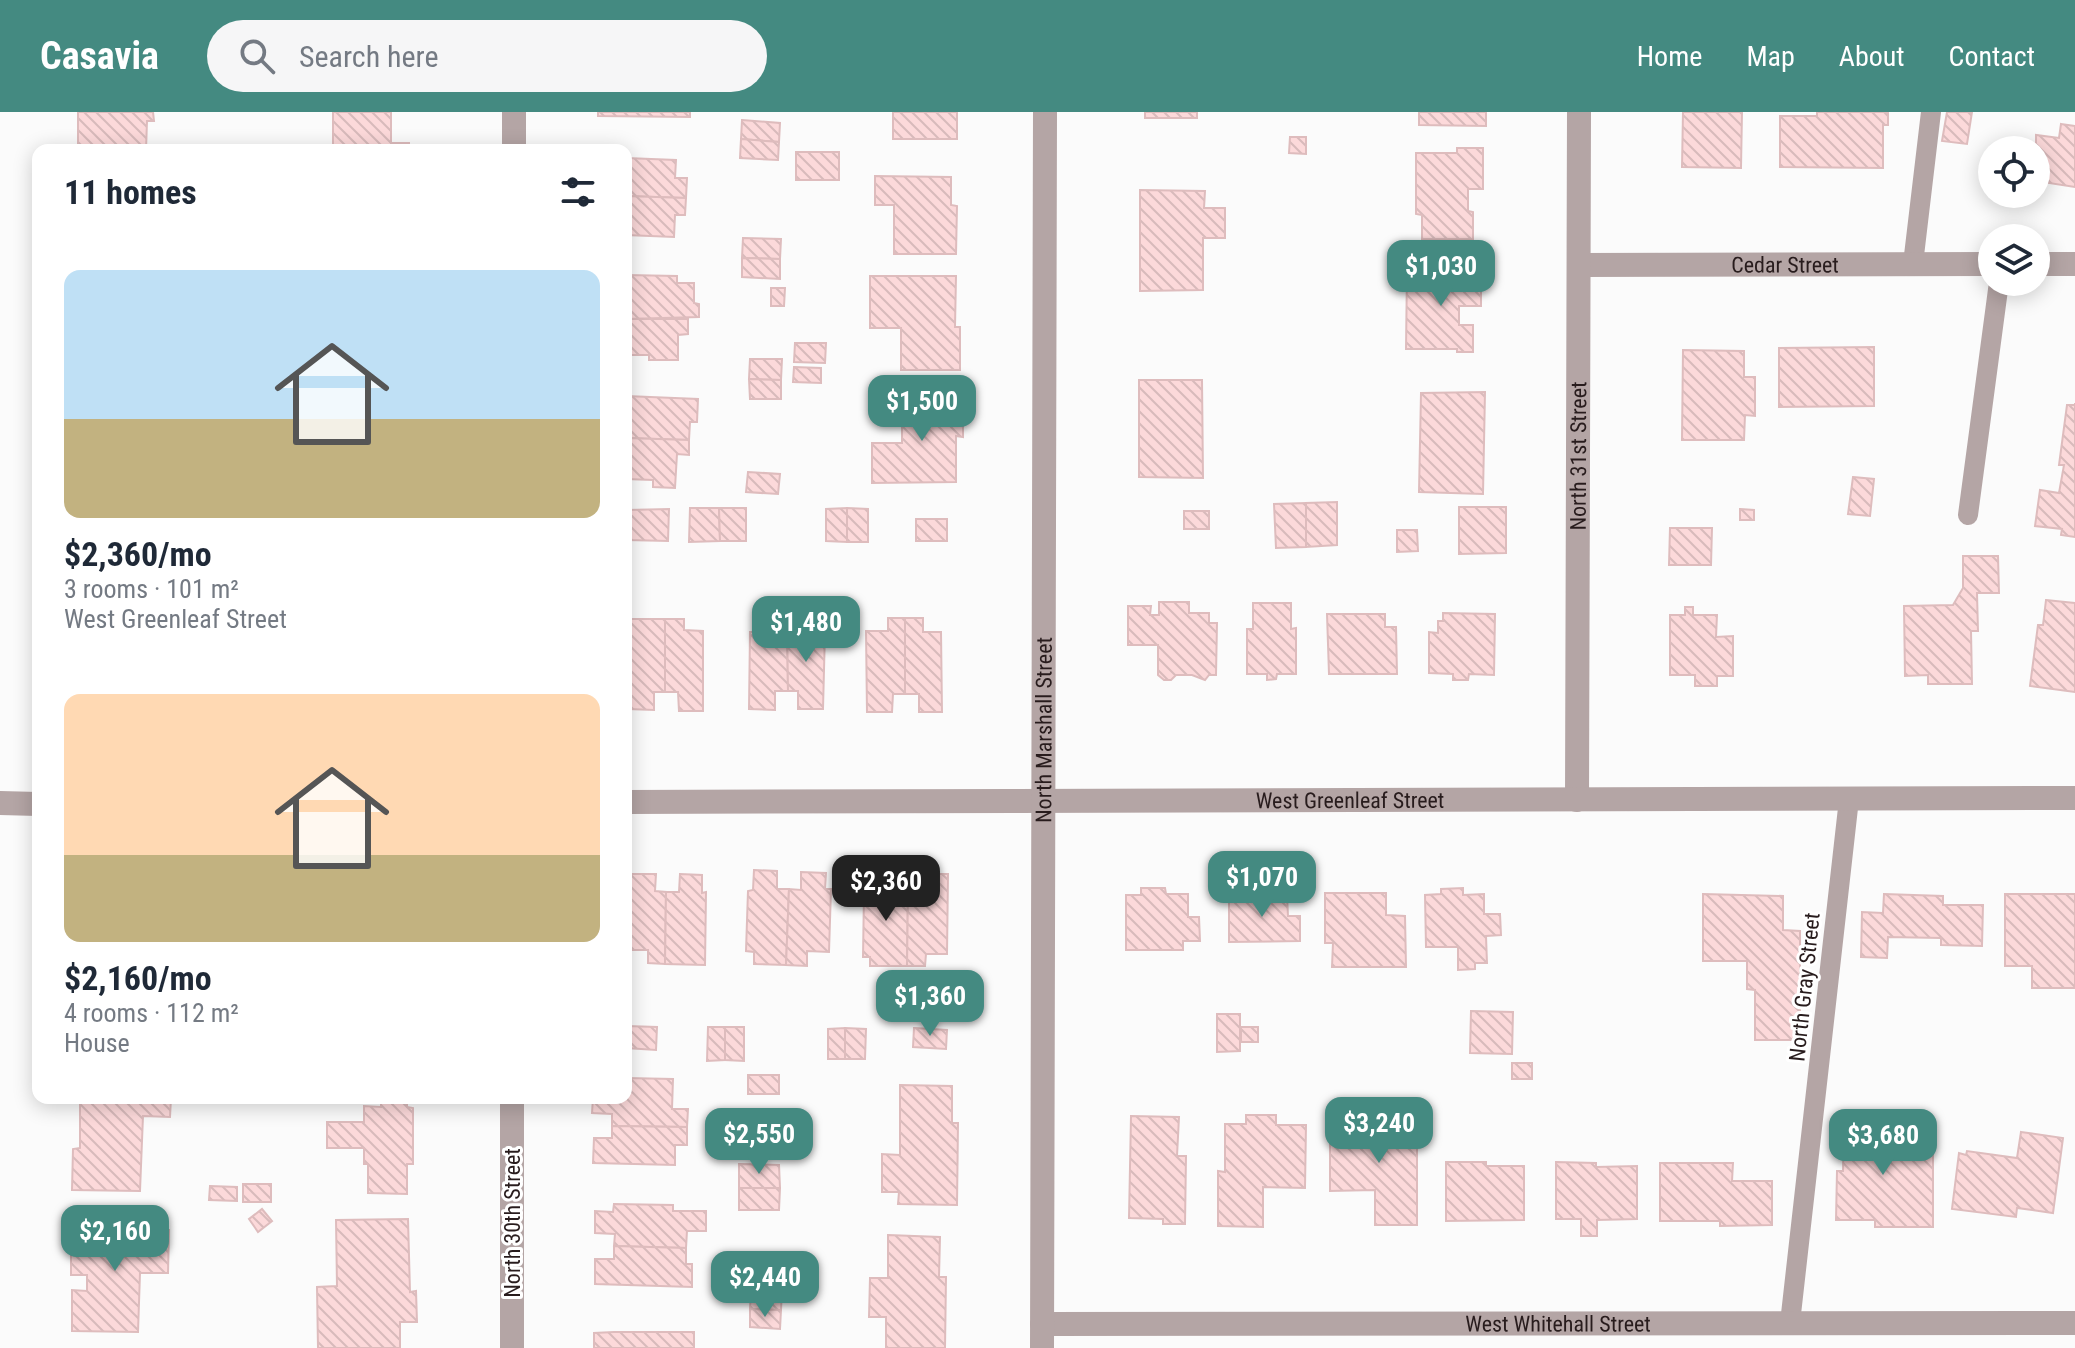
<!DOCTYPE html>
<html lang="en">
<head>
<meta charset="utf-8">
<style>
  :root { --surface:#fff; --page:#f6f6f7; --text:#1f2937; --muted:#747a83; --accent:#448a81 }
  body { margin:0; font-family:"Roboto Condensed",sans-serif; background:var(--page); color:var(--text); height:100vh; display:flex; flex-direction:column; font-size:30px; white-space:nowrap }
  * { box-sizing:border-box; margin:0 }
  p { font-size:26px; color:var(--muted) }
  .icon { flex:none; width:44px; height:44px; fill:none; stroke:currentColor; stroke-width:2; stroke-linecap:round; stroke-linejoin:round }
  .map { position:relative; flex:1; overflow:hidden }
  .details { position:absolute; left:32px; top:32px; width:600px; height:960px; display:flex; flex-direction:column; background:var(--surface); border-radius:16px; box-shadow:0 4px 20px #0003 }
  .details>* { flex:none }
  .tools { position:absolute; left:1978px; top:24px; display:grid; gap:16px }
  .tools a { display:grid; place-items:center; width:72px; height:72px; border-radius:50%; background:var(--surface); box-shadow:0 4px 20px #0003; font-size:40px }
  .price { position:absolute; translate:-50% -68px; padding:0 18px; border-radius:16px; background:var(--accent); color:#fff; font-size:26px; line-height:52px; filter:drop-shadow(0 2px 4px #0008) }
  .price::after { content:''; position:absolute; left:50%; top:48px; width:24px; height:18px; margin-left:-12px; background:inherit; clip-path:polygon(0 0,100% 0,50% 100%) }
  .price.current { background:#222; color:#fff }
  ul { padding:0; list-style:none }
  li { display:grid; align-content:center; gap:16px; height:424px; padding:0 32px }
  li span { display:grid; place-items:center; height:248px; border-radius:16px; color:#555 }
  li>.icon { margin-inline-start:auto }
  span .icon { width:144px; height:144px; fill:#fffc; stroke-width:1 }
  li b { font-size:34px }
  h2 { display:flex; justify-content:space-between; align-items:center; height:96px; padding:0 32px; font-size:34px }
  header { display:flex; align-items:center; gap:48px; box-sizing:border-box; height:112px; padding:0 40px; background:var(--accent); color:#fff }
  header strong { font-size:38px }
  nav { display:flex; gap:44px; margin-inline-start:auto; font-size:28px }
  .search { width:560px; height:72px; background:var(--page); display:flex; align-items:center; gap:20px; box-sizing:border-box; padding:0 28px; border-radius:44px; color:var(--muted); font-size:30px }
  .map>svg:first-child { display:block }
  .building { fill:url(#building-back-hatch); stroke:#debcbd; stroke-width:2 }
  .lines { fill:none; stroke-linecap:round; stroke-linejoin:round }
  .lane { stroke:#b4a5a5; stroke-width:20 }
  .street { stroke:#b4a5a5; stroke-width:24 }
  .labels { text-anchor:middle; stroke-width:6; stroke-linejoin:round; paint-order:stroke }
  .street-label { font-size:22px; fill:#281c1d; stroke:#fff }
</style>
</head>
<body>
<header>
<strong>Casavia</strong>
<div class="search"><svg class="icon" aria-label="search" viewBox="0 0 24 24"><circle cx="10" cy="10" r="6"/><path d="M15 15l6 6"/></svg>Search here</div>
<nav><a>Home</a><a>Map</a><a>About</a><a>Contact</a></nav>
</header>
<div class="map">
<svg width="2075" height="1236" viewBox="0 0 2075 1236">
  <defs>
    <pattern id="building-back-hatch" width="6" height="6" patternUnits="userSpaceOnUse" patternTransform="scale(2)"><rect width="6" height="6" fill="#fcd9da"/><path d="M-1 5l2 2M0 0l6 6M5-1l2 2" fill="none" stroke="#d8babb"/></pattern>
  </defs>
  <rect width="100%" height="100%" fill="#fbfbfb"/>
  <!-- building -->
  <g class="building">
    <path d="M78 0H153L154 9H147L146 38H78Z"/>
    <path d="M333 0H391V31H409V38H333Z"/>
    <path d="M598 0H690V5L598 4Z"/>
    <rect x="893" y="0" width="64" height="27"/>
    <rect x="1145" y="0" width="52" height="6"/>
    <path d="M1419 0H1486V14L1419 13Z"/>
    <path d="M1683 0H1742L1741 56 1682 55Z"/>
    <path d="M1817 0H1888V13H1883V56L1780 55V4H1817Z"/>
    <path d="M1947 0H1972L1967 32 1942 29Z"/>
    <path d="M742 8 780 11 779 30 741 27Z"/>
    <path d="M2061 12 2075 14V75L2036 69V23L2059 26Z"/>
    <path d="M1290 25H1306V42L1289 41Z"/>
    <path d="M741 27 779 30 778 48 740 46Z"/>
    <path d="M1457 36H1483V77H1468V99L1473 100V127H1422V103L1416 102V41H1457Z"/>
    <rect x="796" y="40" width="43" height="28"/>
    <path d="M626 46 676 48 675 66H687L686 86 626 84Z"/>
    <path d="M875 64 951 65V93L957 94 956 142H894V93H875Z"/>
    <path d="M1140 78 1205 79 1204 96H1225V126H1203V178L1140 179Z"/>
    <path d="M626 84 686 86 685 103H675L674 125 626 123Z"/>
    <path d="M743 126 781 127 780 147 742 146Z"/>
    <path d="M742 146 780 147V167L742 165Z"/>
    <path d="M1481 156V194H1459V213H1473V240H1457V237H1406L1407 158Z"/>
    <path d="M626 163 677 164V171H694V191L699 192V205L626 207Z"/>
    <path d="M870 164H956L955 215H960V258H901V216H870Z"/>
    <path d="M771 176H785L784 194H771Z"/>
    <path d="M626 207H688V222L678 223V248H649V243H626Z"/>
    <path d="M795 231H826L825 251 794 250Z"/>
    <path d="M1874 235V294L1779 295V236Z"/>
    <path d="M1683 238 1744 239V265H1755V304L1745 303 1744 328H1682Z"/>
    <path d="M750 247H782L781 268 749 267Z"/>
    <path d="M794 255 821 256V271L793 270Z"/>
    <path d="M749 267 781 268V287H750Z"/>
    <path d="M1139 268H1202L1203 366 1139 365Z"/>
    <path d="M1485 280 1483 382 1419 380 1421 281Z"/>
    <path d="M626 284 698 287 697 310H690L689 328 626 326Z"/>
    <path d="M902 284H963V325L956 324V370L872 371V331H902Z"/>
    <path d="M2075 291V425L2061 423 2062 417 2035 414 2040 378 2059 381 2064 353H2059L2067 293H2075Z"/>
    <path d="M626 326 689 328V343L677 342 675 376 653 375V368L626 367Z"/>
    <path d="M748 360 780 362 778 382 746 380Z"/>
    <path d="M1853 365 1874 367 1870 404 1848 402Z"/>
    <path d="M1337 390V433L1306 435V391Z"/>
    <path d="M1306 391V435L1276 436 1274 392Z"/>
    <path d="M1459 395H1506V441L1459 442Z"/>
    <path d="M690 396H719L720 429 689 430Z"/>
    <path d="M719 396H746V429H720Z"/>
    <path d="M847 396 868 397V430H847Z"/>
    <path d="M847 396V430L826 429V397Z"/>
    <path d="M669 397 668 429 627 428V398Z"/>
    <path d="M1740 397 1754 398V408H1740Z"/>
    <rect x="1184" y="399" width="25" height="18"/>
    <rect x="916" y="407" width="31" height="22"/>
    <path d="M1670 416H1712L1711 453H1669Z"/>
    <path d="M1397 418H1417L1418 439 1397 440Z"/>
    <path d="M1963 444H1998L1999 481H1977L1978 519H1971L1972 572H1928V563L1905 564 1904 494 1953 493 1963 476Z"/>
    <path d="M2046 488 2075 491V580L2030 574 2038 513H2043Z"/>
    <path d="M1159 490H1189V501H1209V511H1217L1216 563H1209L1205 568 1192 563H1176L1171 568H1164L1158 563V533H1128V494H1151L1150 503H1159Z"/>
    <path d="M1253 491H1291V517L1296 516V562H1277L1276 567 1267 568V562H1247V517H1253Z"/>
    <path d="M1685 495H1693V503H1717L1716 525 1733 524V564H1717V574H1695V563H1670V503H1685Z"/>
    <path d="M1443 501 1495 502 1494 563 1469 562 1468 568H1453V562L1429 561V520L1438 521V509H1443Z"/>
    <path d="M1327 502H1385V515H1396L1397 562H1329Z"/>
    <path d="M770 506H787L788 579H775V598L749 597 750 520H769Z"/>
    <path d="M787 506H807L806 519H825L823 597H798V579H788Z"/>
    <path d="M888 506H905V582H893L892 600H867L866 519H888Z"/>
    <path d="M905 506H923V520H941L942 600H919V582H905Z"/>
    <path d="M629 507H665V580H654V598L628 597 626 516H629Z"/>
    <path d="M665 507H684V518L703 519V599H679L678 580H665Z"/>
    <path d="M754 758 777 759V777H789L786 853 754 852V840L746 839 748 779 753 778Z"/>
    <path d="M801 760 826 761 825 777H831L829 840 807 839V854L786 853 789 777 801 778Z"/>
    <path d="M628 762H656L655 779 666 780 665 852 648 851V838H627Z"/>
    <path d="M680 762 702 763V781L706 780 705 853 665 852 666 780H679Z"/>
    <path d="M871 762H895L896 778 908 779 907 854H870V845H863L864 780 871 781Z"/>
    <path d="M922 762H948L947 842H926L925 854H907L908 779H921Z"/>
    <path d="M1141 776H1165L1166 782H1188V805H1199L1200 829H1183V838H1126V783H1141Z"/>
    <path d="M1463 776V783L1484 782V802H1500L1501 823 1486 824 1487 851H1475V857L1458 858V835H1426L1425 783 1441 782V777Z"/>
    <path d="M1325 781H1386V803L1405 804 1406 855H1332L1333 831H1325Z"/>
    <path d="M1703 782 1783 784V818L1800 819V928H1755V878L1747 877V849H1703Z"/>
    <path d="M1884 782 1943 784V793H1983L1982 834 1941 833V826L1888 825 1887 846 1861 845 1862 800 1883 801Z"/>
    <path d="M2005 782H2075V876H2032V854H2005Z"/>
    <path d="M1229 783H1287L1288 804H1300V829L1229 830Z"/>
    <path d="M1471 899 1513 900 1512 942 1470 941Z"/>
    <path d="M1217 902H1240V939L1217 940Z"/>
    <path d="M626 914 657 915 656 938 626 936Z"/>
    <path d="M708 915H725V948L707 949Z"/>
    <path d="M725 915H744V949L725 948Z"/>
    <rect x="1241" y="915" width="17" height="15"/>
    <path d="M845 916V947H828V917Z"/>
    <path d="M845 916 866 917 865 947H845Z"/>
    <path d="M914 916 947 918 946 937 913 935Z"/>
    <rect x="1512" y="951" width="20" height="16"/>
    <rect x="748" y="963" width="31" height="19"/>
    <path d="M626 966 673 967 672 997H688L687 1015 612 1014V1002L592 1001 593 986H626Z"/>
    <path d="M900 973 952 974V1011H958L957 1093 898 1092 899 1080H882V1042L900 1043Z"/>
    <path d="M80 986H171L170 1005 143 1004 140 1079 72 1078 73 1037 80 1036Z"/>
    <path d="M381 986H407V995L413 996V1052H407V1082L368 1081V1052H364V1036H327V1010H364V994L381 995Z"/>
    <path d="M1246 1003H1276V1013H1306L1305 1076 1263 1075V1115L1218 1114V1059L1225 1060V1012H1246Z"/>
    <path d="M1363 1003H1417V1113H1375V1078L1330 1079V1016H1363Z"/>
    <path d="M1844 1003H1888V1035H1933V1115H1875V1108H1836L1837 1059H1843Z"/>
    <path d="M1131 1004 1179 1005 1177 1044H1186L1185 1112H1163V1107L1129 1106Z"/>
    <path d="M612 1014 687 1015V1033H675V1053L593 1051 594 1026H612Z"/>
    <path d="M2021 1020 2063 1026 2053 1101 2017 1096 2016 1105 1952 1097 1959 1041 1966 1043 1967 1039 2017 1046Z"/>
    <path d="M1446 1050H1486V1054H1524V1108L1446 1109Z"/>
    <path d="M1556 1050 1596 1051V1055L1637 1054V1107L1597 1108V1124H1581V1107H1556Z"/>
    <path d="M1660 1051H1733L1732 1069H1772V1113L1720 1114V1109H1660Z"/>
    <path d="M739 1052 779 1053 780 1076H739Z"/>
    <rect x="243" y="1072" width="28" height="18"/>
    <path d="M210 1074 237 1075V1089L209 1088Z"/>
    <path d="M739 1076H780L779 1098H739Z"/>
    <path d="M614 1092 673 1093V1099H706V1119H687L686 1136 614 1134 615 1122 595 1121V1099L613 1100Z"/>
    <path d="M262 1097 272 1109 258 1120 249 1107Z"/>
    <path d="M88 1107 142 1108V1118H169L168 1161H140L138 1220 72 1219V1178L87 1179V1163H71V1129H88Z"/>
    <path d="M408 1107 410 1180 416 1179 417 1210H400V1236H318L317 1175 337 1174 336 1108Z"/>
    <path d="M888 1123 940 1125 939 1165H946L945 1236H886V1205H869L870 1166H888Z"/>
    <path d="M614 1134 686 1136V1152H692V1175L595 1172V1147H614Z"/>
    <path d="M751 1177 782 1178 781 1198 750 1197Z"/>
    <path d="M750 1197 781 1198 780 1217 750 1215Z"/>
    <path d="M614 1220H694V1236H594V1221Z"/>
  </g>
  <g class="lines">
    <!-- lane -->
    <g class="lane">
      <path d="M1913 152 1931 0"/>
      <path d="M1968 403 1999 170"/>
      <path d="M1790 1211 1849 687"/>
    </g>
    <!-- street -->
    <g class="street">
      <path d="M514 38V0"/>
      <path d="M2036 152H2075"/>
      <path id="s1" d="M1579 153 1992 152"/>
      <path id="s2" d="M1577 688 1579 0"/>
      <path id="s3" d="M626 690 2075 686"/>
      <path d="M0 691 38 692"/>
      <path id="s4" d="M1042 1212 2075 1211"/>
      <path d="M512 1236V986"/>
      <path id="s5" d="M1042 1236 1045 0"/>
    </g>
  </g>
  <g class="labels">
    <!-- street labels -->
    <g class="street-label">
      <text dy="8" stroke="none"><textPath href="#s1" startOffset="206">Cedar Street</textPath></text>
      <text dy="8" stroke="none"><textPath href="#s2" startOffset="344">North 31st Street</textPath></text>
      <text dy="8" stroke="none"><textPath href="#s5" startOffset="618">North Marshall Street</textPath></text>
      <text dy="8" stroke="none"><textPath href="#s3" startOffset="724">West Greenleaf Street</textPath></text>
      <text transform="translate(1804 875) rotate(-84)" y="8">North Gray Street</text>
      <text transform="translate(512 1111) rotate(-90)" y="8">North 30th Street</text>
      <text dy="8" stroke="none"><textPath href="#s4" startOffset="516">West Whitehall Street</textPath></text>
    </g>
  </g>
</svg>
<div class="tools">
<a><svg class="icon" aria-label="locate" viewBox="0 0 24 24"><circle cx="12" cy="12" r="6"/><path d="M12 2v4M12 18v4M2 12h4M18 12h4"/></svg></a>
<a><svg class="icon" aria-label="layers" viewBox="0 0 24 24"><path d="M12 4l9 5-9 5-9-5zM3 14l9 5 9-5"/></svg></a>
</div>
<b class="price" style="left:1441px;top:196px">$1,030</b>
<b class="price" style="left:922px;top:331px">$1,500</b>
<b class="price" style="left:806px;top:552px">$1,480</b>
<b class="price" style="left:1262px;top:807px">$1,070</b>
<b class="price current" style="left:886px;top:811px">$2,360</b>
<b class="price" style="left:930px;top:926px">$1,360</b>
<b class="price" style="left:1379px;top:1053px">$3,240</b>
<b class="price" style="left:759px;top:1064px">$2,550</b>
<b class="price" style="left:1883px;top:1065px">$3,680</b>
<b class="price" style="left:115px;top:1161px">$2,160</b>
<b class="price" style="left:765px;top:1207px">$2,440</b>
<section class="details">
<h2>11 homes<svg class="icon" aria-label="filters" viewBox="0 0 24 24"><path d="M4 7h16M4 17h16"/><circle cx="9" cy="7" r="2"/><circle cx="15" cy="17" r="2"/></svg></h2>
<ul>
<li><span style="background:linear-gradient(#bfe0f5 60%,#c2b280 0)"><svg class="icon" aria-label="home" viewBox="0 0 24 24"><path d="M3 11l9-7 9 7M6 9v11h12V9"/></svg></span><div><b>$2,360/mo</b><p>3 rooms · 101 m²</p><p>West Greenleaf Street</p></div></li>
<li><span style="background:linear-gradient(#ffd9b3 65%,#c2b280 0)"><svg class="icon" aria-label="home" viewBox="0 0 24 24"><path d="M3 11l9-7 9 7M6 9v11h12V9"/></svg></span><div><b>$2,160/mo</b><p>4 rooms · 112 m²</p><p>House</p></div></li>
</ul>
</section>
</div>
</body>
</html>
